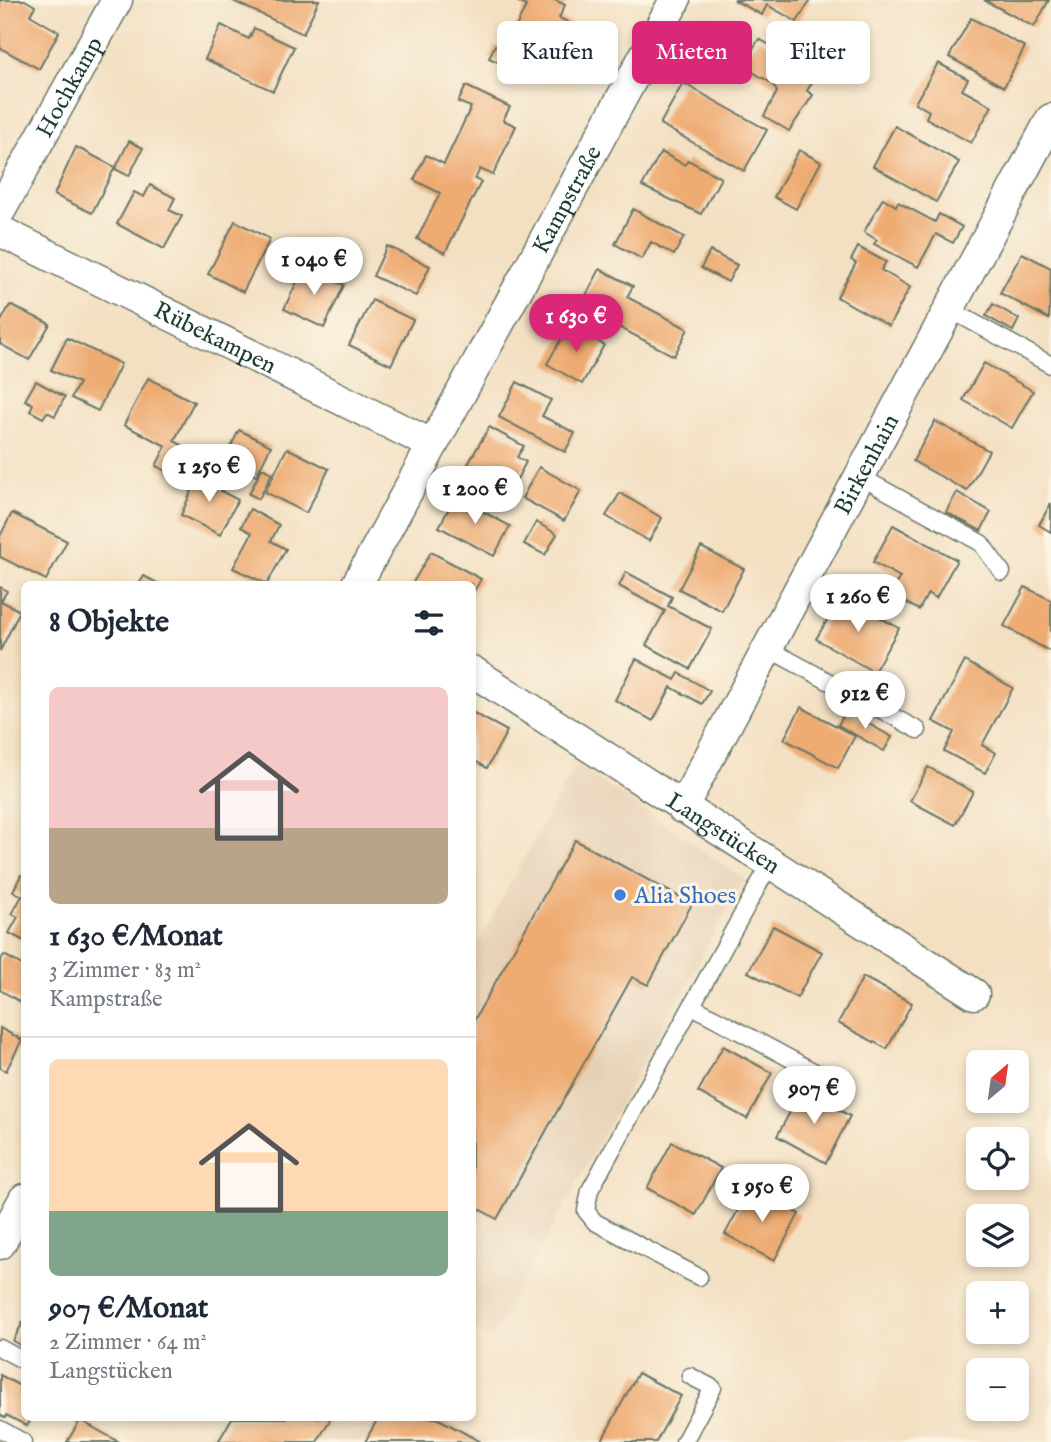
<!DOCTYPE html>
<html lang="de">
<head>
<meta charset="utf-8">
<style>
  :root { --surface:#fff; --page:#f2f2f3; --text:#1f2937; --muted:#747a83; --line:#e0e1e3; --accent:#db2777 }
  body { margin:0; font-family:"IM FELL English",serif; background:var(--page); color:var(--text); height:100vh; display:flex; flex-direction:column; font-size:26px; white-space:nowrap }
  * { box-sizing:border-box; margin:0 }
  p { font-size:23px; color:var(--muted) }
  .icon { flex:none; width:38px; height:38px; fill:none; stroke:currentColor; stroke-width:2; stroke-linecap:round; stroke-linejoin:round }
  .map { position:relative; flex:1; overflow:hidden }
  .details { position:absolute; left:21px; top:581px; width:455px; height:840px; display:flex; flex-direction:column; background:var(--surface); border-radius:10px; box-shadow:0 4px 10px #0003 }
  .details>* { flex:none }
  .hud { position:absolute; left:497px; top:21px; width:448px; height:63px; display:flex; gap:14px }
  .needle { width:46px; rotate:29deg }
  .tools { position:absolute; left:966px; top:1050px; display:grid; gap:14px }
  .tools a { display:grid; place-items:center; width:63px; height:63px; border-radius:10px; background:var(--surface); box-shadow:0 4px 10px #0003; font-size:35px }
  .price { position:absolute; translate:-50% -60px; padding:0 16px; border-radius:24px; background:#fff; color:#222; font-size:23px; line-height:46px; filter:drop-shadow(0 2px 4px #0008) }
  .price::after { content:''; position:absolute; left:50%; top:42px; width:21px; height:16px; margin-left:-10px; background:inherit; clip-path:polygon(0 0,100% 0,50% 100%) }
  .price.selected { background:var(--accent); color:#fff }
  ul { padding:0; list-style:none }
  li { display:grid; align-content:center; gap:14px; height:371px; padding:0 28px }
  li+li { border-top:2px solid var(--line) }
  li span { display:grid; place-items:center; height:217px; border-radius:10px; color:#555 }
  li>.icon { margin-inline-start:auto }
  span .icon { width:126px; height:126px; fill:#fffc; stroke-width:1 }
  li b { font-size:30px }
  h2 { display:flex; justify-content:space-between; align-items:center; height:84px; padding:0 28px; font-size:30px }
  .chip { padding:0 24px; border-radius:10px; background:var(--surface); box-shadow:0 4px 10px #0003; font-size:24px; line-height:63px }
  .chip.selected { background:var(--accent); color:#fff }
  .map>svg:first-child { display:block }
  .built { fill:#e6d1b6 }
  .building { fill:#eeab72 }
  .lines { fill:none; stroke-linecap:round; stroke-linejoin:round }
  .service-casing { stroke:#697666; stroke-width:19 }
  .minor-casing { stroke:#697666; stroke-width:33 }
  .service { stroke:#fff; stroke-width:16 }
  .minor { stroke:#fff; stroke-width:30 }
  .shop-dot { fill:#3f7fe0; stroke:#fcf5e5; stroke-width:2.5 }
  .labels { text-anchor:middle; stroke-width:6; stroke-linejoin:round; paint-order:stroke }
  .street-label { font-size:24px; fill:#1f3d34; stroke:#fcf5e5 }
  .shop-label { font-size:24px; fill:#366cbe; stroke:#fcf5e5; text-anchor:start }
</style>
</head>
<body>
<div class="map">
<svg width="1051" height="1442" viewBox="0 0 1051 1442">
  <rect width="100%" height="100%" fill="#fcf5e5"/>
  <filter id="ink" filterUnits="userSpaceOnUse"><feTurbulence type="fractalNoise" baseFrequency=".0143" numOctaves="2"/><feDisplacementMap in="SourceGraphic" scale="14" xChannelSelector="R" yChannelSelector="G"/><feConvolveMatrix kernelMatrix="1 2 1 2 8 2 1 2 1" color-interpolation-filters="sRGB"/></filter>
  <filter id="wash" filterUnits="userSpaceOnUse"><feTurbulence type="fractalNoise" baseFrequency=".00686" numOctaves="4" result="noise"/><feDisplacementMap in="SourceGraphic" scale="28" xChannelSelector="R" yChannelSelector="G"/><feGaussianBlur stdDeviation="1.57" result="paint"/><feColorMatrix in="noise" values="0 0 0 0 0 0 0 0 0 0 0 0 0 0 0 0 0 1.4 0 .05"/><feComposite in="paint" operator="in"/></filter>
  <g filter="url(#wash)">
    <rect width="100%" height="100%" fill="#f3e0c3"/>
    <!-- built -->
    <g class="built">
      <path d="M576 764 744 879 491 1339 473 1328V952Z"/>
      <path d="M217 1418H442L488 1442H203Z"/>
    </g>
    <g id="blocks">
      <!-- building -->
      <g class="building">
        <path d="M0 0H25L35 6 30 15 59 32 39 69 0 48Z"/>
        <path d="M231 0H319L303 34Z"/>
        <path d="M515 0H555L565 5 559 18 572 24 548 73 535 67 531 77 489 58 495 45 505 50 526 6Z"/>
        <path d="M734 0H810L797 22 767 5 762 15Z"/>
        <path d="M984 0H1049L1034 27Z"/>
        <path d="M971 18 1025 47 1004 87 949 57Z"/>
        <path d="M221 25 249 39 254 28 294 47 273 91 205 59Z"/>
        <path d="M715 29 752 50 759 39 818 72 807 91 813 95 789 131 764 116 777 92 773 84 737 63 731 74 700 57Z"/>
        <path d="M938 63 968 79 962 90 992 106 971 143 926 118 929 111 915 103Z"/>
        <path d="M683 83 767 130 744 171 660 124Z"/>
        <path d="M466 86 510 107 503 120 516 126 493 175 480 169 475 179 481 182 445 253 417 239 440 193 414 180 426 155 444 164 471 107 458 102Z"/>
        <path d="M895 126 959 162 936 202 873 166Z"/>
        <path d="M129 141 143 148 129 176 115 169Z"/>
        <path d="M76 147 115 167 92 213 54 195Z"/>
        <path d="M799 150 821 162 796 209 774 197Z"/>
        <path d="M661 152 685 165 688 160 721 178 701 214 642 186Z"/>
        <path d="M150 185 175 198 169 210 182 216 164 249 117 224 134 192 144 197Z"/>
        <path d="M883 198 896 206 898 202 935 222 939 214 962 227 953 243 936 234 918 267 874 244 877 240 864 232Z"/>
        <path d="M633 209 684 237 674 255 651 242 642 259 615 244Z"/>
        <path d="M235 221 270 239 243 292 208 274Z"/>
        <path d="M387 246 430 266 416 296 373 276Z"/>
        <path d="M858 247 886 262 881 270 910 287 889 326 837 297 856 263 851 260Z"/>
        <path d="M710 251 737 265 728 282 701 268Z"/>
        <path d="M1022 253 1051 268 1049 319 1000 293Z"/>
        <path d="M304 267 344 285 324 328 284 309Z"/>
        <path d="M600 269 633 286 627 297 688 329 674 356 613 324 611 328 578 310Z"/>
        <path d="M372 300 413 320 391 365 349 345Z"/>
        <path d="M993 304 1019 319 1013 331 986 316Z"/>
        <path d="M10 305 50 324 29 360 0 344V323Z"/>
        <path d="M569 325 604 345 582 384 547 364Z"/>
        <path d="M67 338 121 364 98 411 71 398 79 383 51 370Z"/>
        <path d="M984 363 1033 391 1012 428 963 400Z"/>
        <path d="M148 378 194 402 174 441 194 451 180 478 156 466 166 446 124 425Z"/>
        <path d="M36 381 65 397 55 416 47 412 43 418 30 411 33 404 25 400Z"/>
        <path d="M517 382 551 400 542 416 575 433 565 452 499 417Z"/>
        <path d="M935 421 989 451 967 491 913 461Z"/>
        <path d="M489 427 524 446 517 457 526 462 513 487 504 482 502 486 467 466Z"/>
        <path d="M239 430 271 446 256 476 241 469 236 478 219 470Z"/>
        <path d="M287 448 329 469 306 513 265 492Z"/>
        <path d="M539 467 581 491 564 521 522 498Z"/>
        <path d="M262 468 272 473 259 499 249 494Z"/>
        <path d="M201 470 225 483 221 491 238 500 220 535 181 515Z"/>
        <path d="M957 492 991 512 981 531 946 512Z"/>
        <path d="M620 493 662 518 649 541 606 516Z"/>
        <path d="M455 497 510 526 494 556 439 527Z"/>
        <path d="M1051 503V532L1039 525Z"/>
        <path d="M250 509 279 525 271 541 286 549 267 584 233 568 252 533 241 527Z"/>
        <path d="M12 513 67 541 46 580 0 557V536Z"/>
        <path d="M536 522 557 534 545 555 524 544Z"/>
        <path d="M893 525 957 560 936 598 928 593 919 610 890 594 900 577 873 562Z"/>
        <path d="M701 547 744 569 722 611 679 589Z"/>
        <path d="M431 552 481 579 472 595V584H412Z"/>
        <path d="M626 572 672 597 668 606 712 629 690 669 646 645 665 611 619 586Z"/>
        <path d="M144 576 159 584H139Z"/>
        <path d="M0 587 7 591 1 601 20 611 0 651Z"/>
        <path d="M1025 587 1051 600V652L1004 626Z"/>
        <path d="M841 596 899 628 874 672 816 639Z"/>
        <path d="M636 659 675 680 679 673 710 691 702 704 671 687 653 721 615 700Z"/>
        <path d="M965 661 1013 688 982 745 996 753 985 773 944 751 954 732 933 721Z"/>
        <path d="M801 707 855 736 838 768 784 739Z"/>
        <path d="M846 711 892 737 884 751 838 725Z"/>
        <path d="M472 712 507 731 487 768 477 762 472 770Z"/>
        <path d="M928 767 973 792 955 825 910 801Z"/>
        <path d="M575 840 692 904 648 985 632 977 497 1219 472 1205V1024Z"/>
        <path d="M21 875 24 877V941L9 933 18 917 12 914 22 896 13 891Z"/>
        <path d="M773 926 822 952 797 998 748 972Z"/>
        <path d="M4 955 24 966V1004L0 990V961Z"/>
        <path d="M863 977 912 1003 887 1049 838 1023Z"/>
        <path d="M0 1028 22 1040 6 1071 0 1068Z"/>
        <path d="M723 1046 772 1073 747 1119 698 1092Z"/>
        <path d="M802 1090 850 1116 826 1163 777 1136Z"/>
        <path d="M672 1142 721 1168 696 1215 647 1188Z"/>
        <path d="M750 1188 799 1214 774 1261 725 1234Z"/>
        <path d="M24 1320V1347L13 1341Z"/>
        <path d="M638 1373 681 1396 656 1442H601Z"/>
        <path d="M0 1375 22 1387 19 1392 24 1395V1418H32L27 1426 6 1415 5 1418 0 1415Z"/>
        <path d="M232 1418H331L317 1442H218Z"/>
        <path d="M378 1418H437L481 1442H365Z"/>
        <path d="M80 1420 119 1442H67Z"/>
      </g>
    </g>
  </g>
  <g filter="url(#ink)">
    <use href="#blocks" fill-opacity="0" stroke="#697666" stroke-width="2"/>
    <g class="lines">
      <defs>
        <g id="service">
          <path d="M949 309 1051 365"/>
          <path d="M859 476 981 543 1002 572"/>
          <path d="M767 648 918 730"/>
          <path d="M692 1006 815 1072"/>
          <path d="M699 1277 595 1222 586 1211 590 1190 770 864"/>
          <path d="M0 1348 24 1361"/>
          <path d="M0 1429 23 1442"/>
          <path d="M684 1442 713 1388 690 1376"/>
        </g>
        <g id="minor">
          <path id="s1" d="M0 211 117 0"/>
          <path id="s2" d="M0 231 431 444"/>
          <path id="s3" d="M357 584 675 0"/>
          <path id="s4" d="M472 671 974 994"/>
          <path id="s5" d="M682 808 1051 119"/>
          <path d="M0 1244 24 1199"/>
        </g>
      </defs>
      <!-- service casing -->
      <use href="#service" class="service-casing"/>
      <!-- minor casing -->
      <use href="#minor" class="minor-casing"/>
      <!-- service -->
      <use href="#service" class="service"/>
      <!-- minor -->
      <use href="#minor" class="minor"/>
    </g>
  </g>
  <!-- markers -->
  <circle class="shop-dot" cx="620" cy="895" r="7"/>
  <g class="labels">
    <!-- street labels -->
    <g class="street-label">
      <text dy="8" stroke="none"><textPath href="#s1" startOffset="142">Hochkamp</textPath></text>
      <text dy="8" stroke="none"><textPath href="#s3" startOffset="438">Kampstraße</textPath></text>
      <text dy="8" stroke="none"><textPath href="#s2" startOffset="240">Rübekampen</textPath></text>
      <text dy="8" stroke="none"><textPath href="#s5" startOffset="390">Birkenhain</textPath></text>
      <text dy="8" stroke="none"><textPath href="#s4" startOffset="299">Langstücken</textPath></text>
    </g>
    <!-- shop labels -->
    <g class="shop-label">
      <text x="634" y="903">Alia Shoes</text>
    </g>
  </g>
</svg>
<div class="tools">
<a><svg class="needle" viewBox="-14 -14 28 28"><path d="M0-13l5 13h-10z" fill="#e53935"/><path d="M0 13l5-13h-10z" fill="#747a83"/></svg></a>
<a><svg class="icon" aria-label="locate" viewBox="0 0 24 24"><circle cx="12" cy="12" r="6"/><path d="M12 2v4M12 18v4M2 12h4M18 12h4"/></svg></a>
<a><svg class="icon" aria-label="layers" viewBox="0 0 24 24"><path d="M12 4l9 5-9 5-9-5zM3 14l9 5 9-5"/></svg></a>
<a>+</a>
<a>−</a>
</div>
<b class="price" style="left:314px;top:297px">1 040 €</b>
<b class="price selected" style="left:576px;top:354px">1 630 €</b>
<b class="price" style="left:209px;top:504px">1 250 €</b>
<b class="price" style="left:475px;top:526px">1 200 €</b>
<b class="price" style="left:858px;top:634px">1 260 €</b>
<b class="price" style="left:865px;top:731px">912 €</b>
<b class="price" style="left:814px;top:1126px">907 €</b>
<b class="price" style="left:762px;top:1224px">1 950 €</b>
<div class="hud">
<a class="chip">Kaufen</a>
<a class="chip selected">Mieten</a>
<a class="chip">Filter</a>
</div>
<section class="details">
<h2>8 Objekte<svg class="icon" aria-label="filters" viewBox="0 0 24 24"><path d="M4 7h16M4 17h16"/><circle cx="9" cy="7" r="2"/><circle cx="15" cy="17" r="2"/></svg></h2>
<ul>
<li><span style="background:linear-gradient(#f6c9c9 65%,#b9a48a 0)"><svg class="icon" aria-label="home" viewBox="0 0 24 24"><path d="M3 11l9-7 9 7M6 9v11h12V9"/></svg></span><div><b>1 630 €/Monat</b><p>3 Zimmer · 83 m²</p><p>Kampstraße</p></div></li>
<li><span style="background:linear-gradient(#ffd9b3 70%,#7fa58c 0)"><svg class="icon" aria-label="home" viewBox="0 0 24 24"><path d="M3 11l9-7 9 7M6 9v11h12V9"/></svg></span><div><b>907 €/Monat</b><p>2 Zimmer · 64 m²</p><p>Langstücken</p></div></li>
</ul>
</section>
</div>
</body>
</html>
